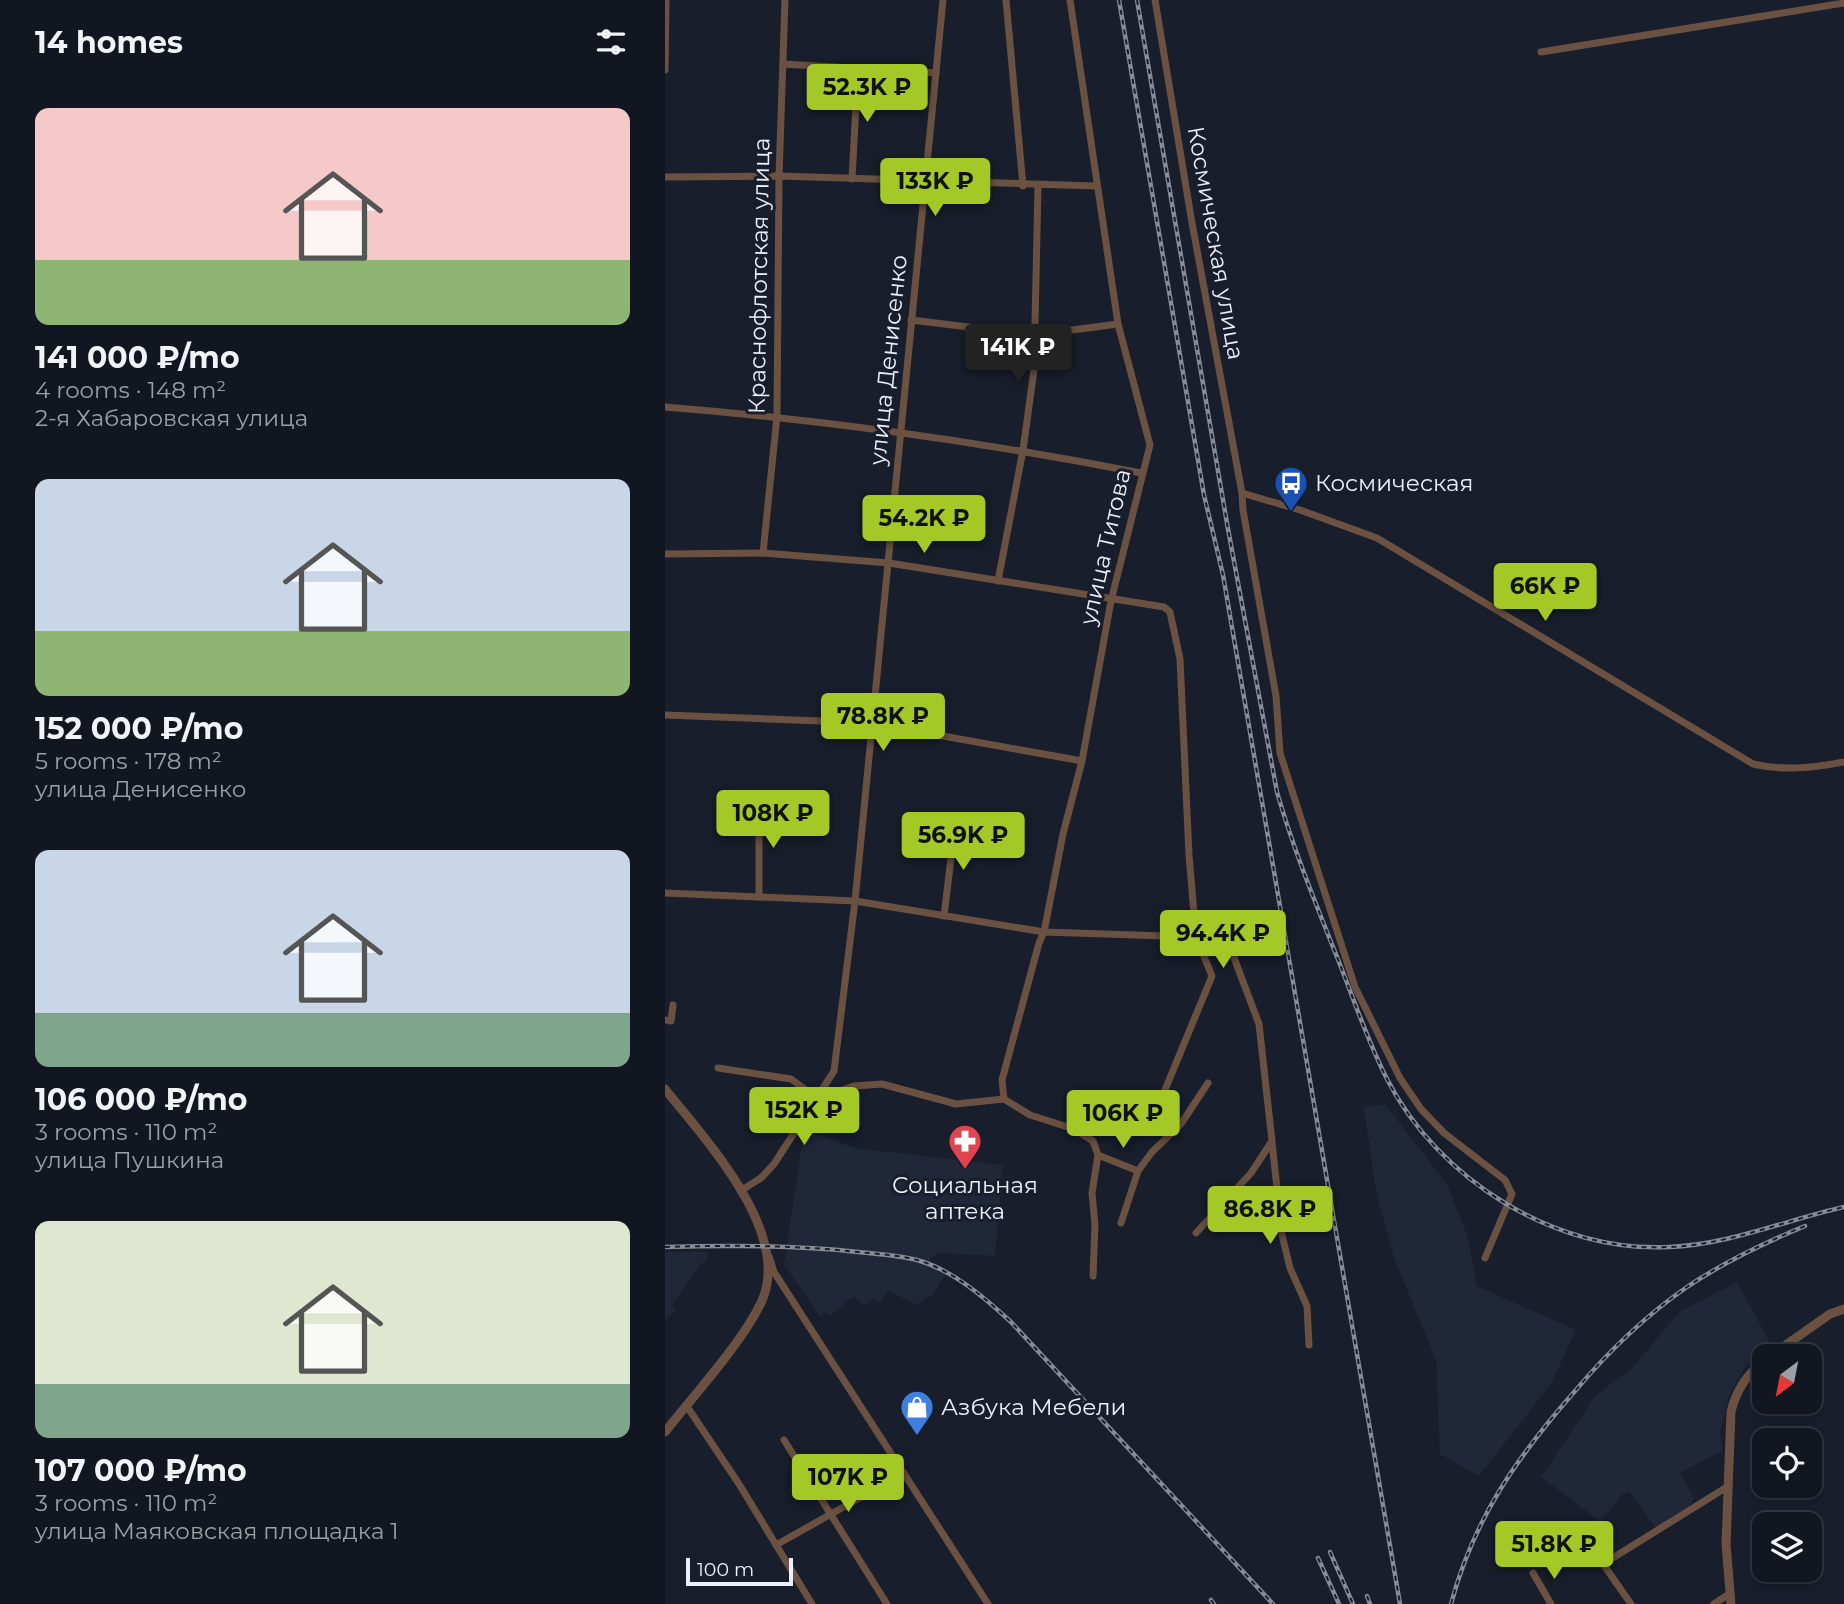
<!DOCTYPE html>
<html lang="en">
<head>
<meta charset="utf-8">
<style>
  :root { --surface:#121620; --page:#1f232d; --text:#f1f3f6; --muted:#9c9fa5; --line:#31353e; --accent:#a4c825 }
  body { margin:0; font-family:Montserrat,sans-serif; background:var(--page); color:var(--text); height:100vh; display:flex; flex-direction:column; font-size:26px; white-space:nowrap }
  * { box-sizing:border-box; margin:0 }
  p { font-size:23px; color:var(--muted) }
  .icon { flex:none; width:38px; height:38px; fill:none; stroke:currentColor; stroke-width:2; stroke-linecap:round; stroke-linejoin:round }
  .map { position:relative; flex:1; overflow:hidden }
  .details { display:flex; flex-direction:column; background:var(--surface); width:665px }
  .details>* { flex:none }
  .needle { width:46px; rotate:212deg }
  .tools { position:absolute; left:1087px; top:1344px; display:grid; gap:14px }
  .tools a { display:grid; place-items:center; width:70px; height:70px; border-radius:14px; background:var(--surface); box-shadow:0 4px 10px #0003,0 0 0 2px var(--line); font-size:35px }
  .scale { position:absolute; left:21px; bottom:18px; width:107px; box-sizing:border-box; padding-left:7px; border:4px solid #ecf0fa; border-top:0; font-size:19px; line-height:24px; white-space:nowrap; color:#ecf0fa; -webkit-text-stroke:5px #181e2b; paint-order:stroke }
  .price { position:absolute; translate:-50% -60px; padding:0 16px; border-radius:7px; background:var(--accent); color:#111; font-size:23px; line-height:46px; filter:drop-shadow(0 2px 4px #0008) }
  .price::after { content:''; position:absolute; left:50%; top:42px; width:21px; height:16px; margin-left:-10px; background:inherit; clip-path:polygon(0 0,100% 0,50% 100%) }
  .price.active { background:#222; color:#fff }
  ul { padding:0; list-style:none }
  li { display:grid; align-content:center; gap:14px; height:371px; padding:0 35px }
  li span { display:grid; place-items:center; height:217px; border-radius:14px; color:#555 }
  li>.icon { margin-inline-start:auto }
  span .icon { width:126px; height:126px; fill:#fffc; stroke-width:1 }
  li b { font-size:30px }
  h2 { display:flex; justify-content:space-between; align-items:center; height:84px; padding:0 35px; font-size:30px }
  main { display:flex; flex:1; min-height:0 }
  .map>svg:first-child { display:block }
  .built { fill:#1f2739 }
  .lines { fill:none; stroke-linecap:round; stroke-linejoin:round }
  .minor { stroke:#6a5142; stroke-width:7 }
  .tertiary { stroke:#6a5142; stroke-width:9 }
  .rail-casing { stroke:#868b96; stroke-width:4.5 }
  .rail { stroke:#181e2b; stroke-width:2; stroke-dasharray:5; stroke-linecap:butt }
  .labels { text-anchor:middle; stroke-width:6; stroke-linejoin:round; paint-order:stroke }
  .street-label { font-size:23px; fill:#ecf0fa; stroke:#181e2b }
  .poi-label { font-size:23px; fill:#ecf0fa; stroke:#181e2b; text-anchor:start }
</style>
</head>
<body>
<main>
<section class="details">
<h2>14 homes<svg class="icon" aria-label="filters" viewBox="0 0 24 24"><path d="M4 7h16M4 17h16"/><circle cx="9" cy="7" r="2"/><circle cx="15" cy="17" r="2"/></svg></h2>
<ul>
<li><span style="background:linear-gradient(#f6c9c9 70%,#8fb573 0)"><svg class="icon" aria-label="home" viewBox="0 0 24 24"><path d="M3 11l9-7 9 7M6 9v11h12V9"/></svg></span><div><b>141 000 ₽/mo</b><p>4 rooms · 148 m²</p><p>2-я Хабаровская улица</p></div></li>
<li><span style="background:linear-gradient(#c9d6e8 70%,#8fb573 0)"><svg class="icon" aria-label="home" viewBox="0 0 24 24"><path d="M3 11l9-7 9 7M6 9v11h12V9"/></svg></span><div><b>152 000 ₽/mo</b><p>5 rooms · 178 m²</p><p>улица Денисенко</p></div></li>
<li><span style="background:linear-gradient(#c9d6e8 75%,#7fa58c 0)"><svg class="icon" aria-label="home" viewBox="0 0 24 24"><path d="M3 11l9-7 9 7M6 9v11h12V9"/></svg></span><div><b>106 000 ₽/mo</b><p>3 rooms · 110 m²</p><p>улица Пушкина</p></div></li>
<li><span style="background:linear-gradient(#dfe7d0 75%,#7fa58c 0)"><svg class="icon" aria-label="home" viewBox="0 0 24 24"><path d="M3 11l9-7 9 7M6 9v11h12V9"/></svg></span><div><b>107 000 ₽/mo</b><p>3 rooms · 110 m²</p><p>улица Маяковская площадка 1</p></div></li>
</ul>
</section>
<div class="map">
<svg width="1179" height="1604" viewBox="0 0 1179 1604">
  <rect width="100%" height="100%" fill="#181e2b"/>
  <!-- built -->
  <g class="built">
    <path d="M720 1104 782 1184 803 1237 812 1286 911 1330 886 1384 814 1476 775 1454 771 1360 729 1258 711 1192 699 1107Z"/>
    <path d="M142 1130 189 1148 338 1165 330 1256 272 1253 265 1258 266 1265 283 1272 265 1298 262 1296 253 1305 223 1291 214 1303 209 1298 199 1306 189 1296 165 1316 161 1312 155 1317 119 1264 138 1137Z"/>
    <path d="M0 1252H43L41 1262 36 1263 7 1305 10 1311 0 1320Z"/>
    <path d="M1072 1282 1106 1344 1081 1365 1065 1393 1055 1431 1058 1450 1015 1473 1029 1498 1024 1506 991 1528 964 1492 957 1494 936 1522 876 1477 930 1396 966 1369 1016 1311Z"/>
  </g>
  <g class="lines">
    <!-- minor -->
    <g class="minor">
      <path d="M341 0 358 186"/>
      <path d="M490 0 527 223 577 493 578 510 611 696 615 753 690 987 735 1078 756 1109 779 1133 840 1180 847 1194 820 1258"/>
      <path d="M876 52 1179 3"/>
      <path d="M118 64 271 73"/>
      <path d="M0 70 1 0"/>
      <path d="M0 177 114 176 431 186"/>
      <path d="M187 179 193 68"/>
      <path d="M246 320 369 335 453 324"/>
      <path d="M0 407C160 420 318 442 476 473"/>
      <path d="M577 493 635 510 712 538 1088 764C1119 771 1147 768 1179 762"/>
      <path d="M98 553 112 416 114 176 120 0"/>
      <path d="M0 554 98 553 224 563 499 607 505 612 515 659 524 855 531 937 547 976 488 1119"/>
      <path d="M333 581 358 450 369 370 373 186"/>
      <path d="M0 715 206 723 417 761"/>
      <path d="M94 804V897"/>
      <path d="M0 893 190 901 379 932 531 937 551 934 562 939 594 1024 607 1141 586 1173 531 1233"/>
      <path d="M279 916 290 825"/>
      <path d="M0 1020 6 1021 8 1005"/>
      <path d="M53 1068 126 1079 152 1098 189 1086 217 1084 291 1104 339 1099 365 1115 409 1129 428 1141 433 1155 427 1193 430 1225 428 1276"/>
      <path d="M339 1099 337 1080 374 943 379 932 398 834 417 761 446 601 485 445 453 324 405 0"/>
      <path d="M607 1142 617 1235 625 1268 642 1306 644 1345"/>
      <path d="M433 1155 473 1171"/>
      <path d="M75 1191 96 1178 109 1164 169 1071 190 901 278 0"/>
      <path d="M456 1223 473 1171 487 1152 516 1124 543 1083"/>
      <path d="M104 1256 109 1272 323 1604"/>
      <path d="M21 1405 74 1484 147 1604"/>
      <path d="M119 1440 222 1604"/>
      <path d="M111 1545 239 1473"/>
      <path d="M898 1547 908 1549 938 1564"/>
      <path d="M868 1573 886 1604"/>
      <path d="M966 1604 938 1564 1062 1487"/>
      <path d="M1049 1604 1064 1594"/>
    </g>
    <!-- tertiary -->
    <g class="tertiary">
      <path d="M0 1089C40 1139 129 1234 96 1303 76 1344 29 1395 0 1432"/>
      <path d="M1105 1356 1165 1314 1179 1309"/>
      <path d="M1066 1604 1061 1544 1066 1412C1071 1390 1082 1374 1099 1361"/>
    </g>
    <defs>
      <g id="rail">
        <path d="M454 0 539 495 558 575 735 1604"/>
        <path d="M472 0 563 529 612 792C628 848 650 902 672 957 688 997 702 1040 722 1079 773 1179 890 1253 1004 1247 1063 1245 1121 1220 1179 1207"/>
        <path d="M0 1247C65 1245 129 1245 193 1252 213 1254 234 1255 252 1260 288 1270 320 1298 346 1322L608 1604"/>
        <path d="M665 1552 688 1604"/>
        <path d="M653 1558 674 1604"/>
        <path d="M702 1596 705 1604"/>
        <path d="M546 1600 549 1604"/>
        <path d="M786 1604C809 1518 852 1457 910 1391 943 1352 980 1316 1022 1287 1059 1262 1099 1243 1140 1226"/>
      </g>
    </defs>
    <!-- rail casing -->
    <use href="#rail" class="rail-casing"/>
    <!-- rail -->
    <use href="#rail" class="rail"/>
  </g>
  <!-- icons -->
  <defs>
    <symbol id="bus-pin" viewBox="-11 -11 22 30"><path d="M0 17L-7.5 6A9.5 9.5 0 1 1 7.5 6Z" fill="#1a4fb4" stroke="#181e2b"/><path d="M-5-6H5V4H4V6H2V4H-2V6H-4V4H-5ZM-3.5-4V0h7V-4ZM-3.5 1.2v1.5H-2V1.2ZM2 1.2v1.5H3.5V1.2Z" fill="#fff"/></symbol>
    <symbol id="pharmacy-pin" viewBox="-11 -11 22 30"><path d="M0 17L-7.5 6A9.5 9.5 0 1 1 7.5 6Z" fill="#e0444e" stroke="#181e2b"/><path d="M-2-6h4v4h4v4h-4v4h-4v-4h-4v-4h4Z" fill="#fff"/></symbol>
    <symbol id="shop-pin" viewBox="-11 -11 22 30"><path d="M0 17L-7.5 6A9.5 9.5 0 1 1 7.5 6Z" fill="#3f7fe0" stroke="#181e2b"/><path d="M-5-2.5h2.3a2.7 3.5 0 0 1 5.4 0H5L5.5 6h-11ZM-1.5-2.5h3a1.5 2.3 0 0 0-3 0Z" fill="#fff"/></symbol>
  </defs>
  <g fill-rule="evenodd">
    <use href="#bus-pin" x="607" y="464" width="38" height="52"/>
    <use href="#pharmacy-pin" x="281" y="1122" width="38" height="52"/>
    <use href="#shop-pin" x="233" y="1388" width="38" height="52"/>
  </g>
  <g class="labels">
    <!-- street labels -->
    <g class="street-label">
      <text transform="translate(551 243) rotate(80)" y="8">Космическая улица</text>
      <text transform="translate(94 276) rotate(-89)" y="8">Краснофлотская улица</text>
      <text transform="translate(223 360) rotate(-84)" y="8">улица Денисенко</text>
      <text transform="translate(440 547) rotate(-77)" y="8">улица Титова</text>
    </g>
    <!-- poi labels -->
    <g class="poi-label">
      <text x="650" y="491">Космическая</text>
      <text x="300" y="1193" text-anchor="middle">Социальная<tspan x="300" dy="26">аптека</tspan></text>
      <text x="276" y="1415">Азбука Мебели</text>
    </g>
  </g>
</svg>
<div class="tools">
<a><svg class="needle" viewBox="-14 -14 28 28"><path d="M0-13l5 13h-10z" fill="#e53935"/><path d="M0 13l5-13h-10z" fill="#9c9fa5"/></svg></a>
<a><svg class="icon" aria-label="locate" viewBox="0 0 24 24"><circle cx="12" cy="12" r="6"/><path d="M12 2v4M12 18v4M2 12h4M18 12h4"/></svg></a>
<a><svg class="icon" aria-label="layers" viewBox="0 0 24 24"><path d="M12 4l9 5-9 5-9-5zM3 14l9 5 9-5"/></svg></a>
</div>
<div class="scale">100 m</div>
<b class="price" style="left:202px;top:124px">52.3K ₽</b>
<b class="price" style="left:270px;top:218px">133K ₽</b>
<b class="price active" style="left:353px;top:384px">141K ₽</b>
<b class="price" style="left:259px;top:555px">54.2K ₽</b>
<b class="price" style="left:880px;top:623px">66K ₽</b>
<b class="price" style="left:218px;top:753px">78.8K ₽</b>
<b class="price" style="left:108px;top:850px">108K ₽</b>
<b class="price" style="left:298px;top:872px">56.9K ₽</b>
<b class="price" style="left:558px;top:970px">94.4K ₽</b>
<b class="price" style="left:139px;top:1147px">152K ₽</b>
<b class="price" style="left:458px;top:1150px">106K ₽</b>
<b class="price" style="left:605px;top:1246px">86.8K ₽</b>
<b class="price" style="left:183px;top:1514px">107K ₽</b>
<b class="price" style="left:889px;top:1581px">51.8K ₽</b>
</div>
</main>
</body>
</html>
